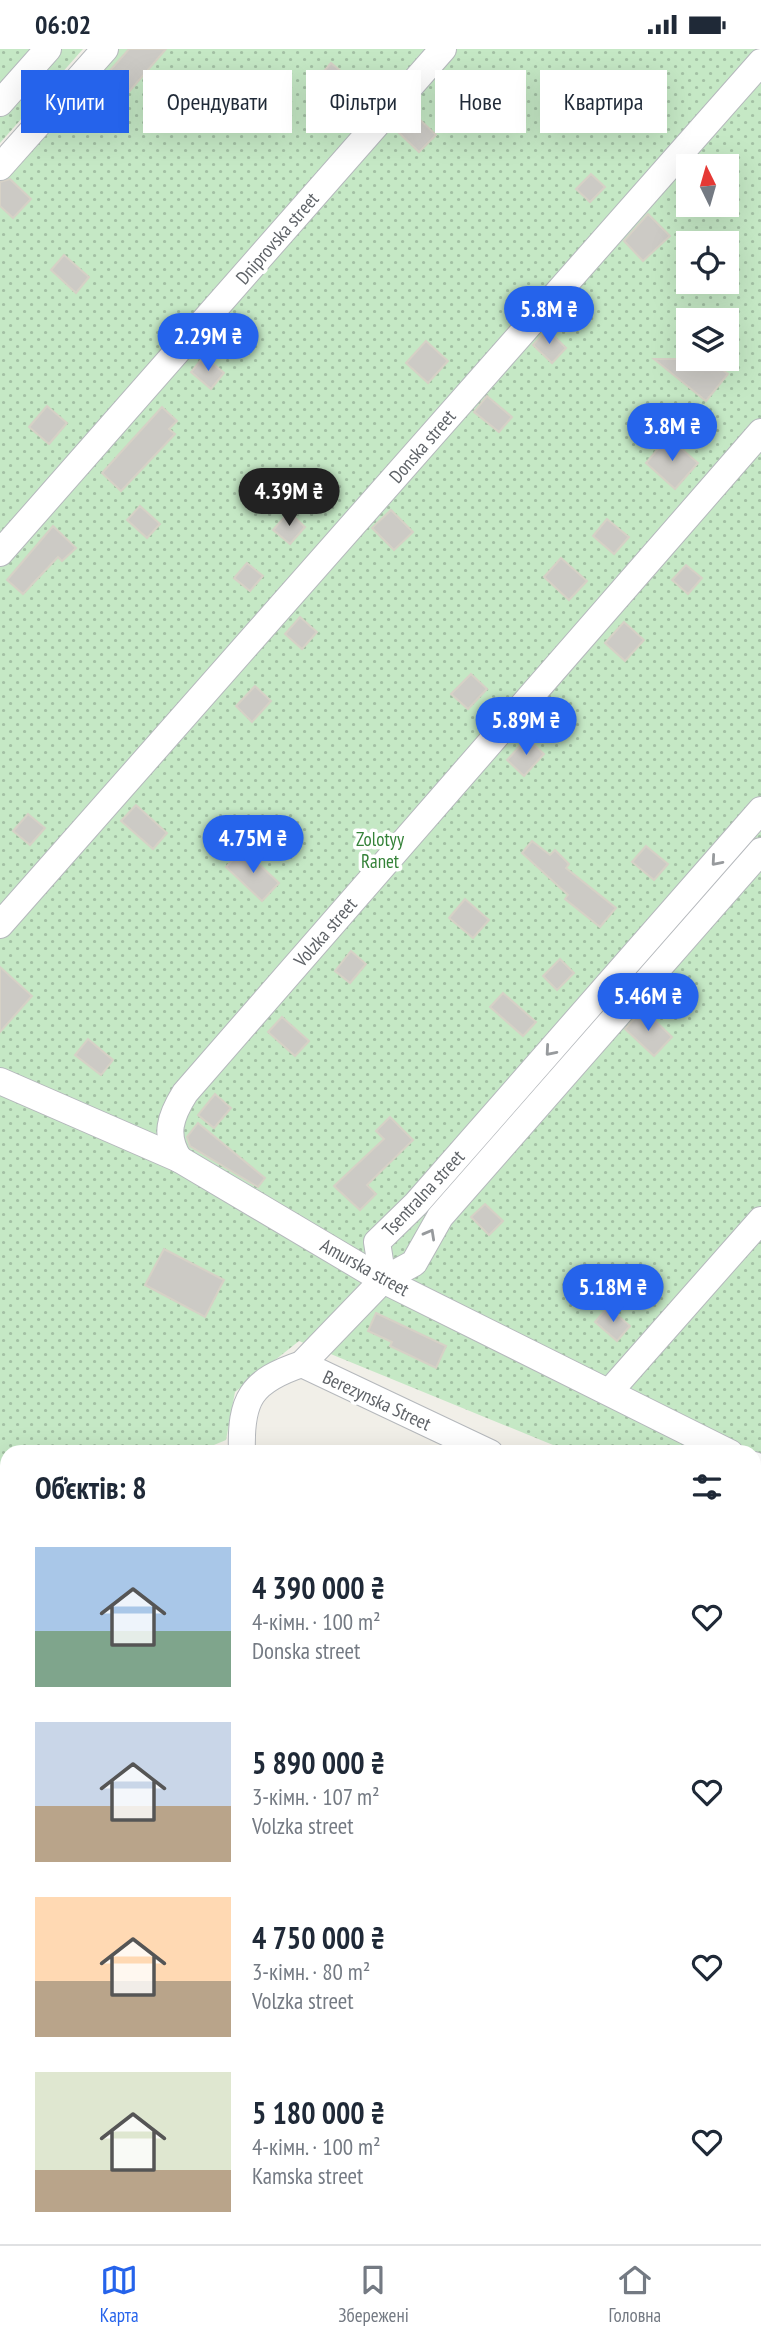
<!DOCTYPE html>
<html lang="uk">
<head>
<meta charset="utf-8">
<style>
  :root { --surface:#fff; --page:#f2f2f3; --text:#1f2937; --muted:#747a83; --line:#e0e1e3; --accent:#2563eb }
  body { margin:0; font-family:"PT Sans Narrow",sans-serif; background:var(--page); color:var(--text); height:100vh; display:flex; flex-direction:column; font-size:26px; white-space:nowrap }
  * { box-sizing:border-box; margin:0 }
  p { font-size:23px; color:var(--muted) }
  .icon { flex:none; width:38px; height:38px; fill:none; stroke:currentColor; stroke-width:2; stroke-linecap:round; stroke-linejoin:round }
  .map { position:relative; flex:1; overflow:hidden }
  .sheet { position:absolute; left:0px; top:1396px; width:761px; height:800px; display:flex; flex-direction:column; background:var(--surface); border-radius:21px 21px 0 0; box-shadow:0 7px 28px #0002 }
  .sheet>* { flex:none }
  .hud { position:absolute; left:21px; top:21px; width:719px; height:63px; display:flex; gap:14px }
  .needle { width:46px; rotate:355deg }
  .fabs { position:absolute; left:676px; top:105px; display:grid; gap:14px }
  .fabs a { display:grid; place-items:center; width:63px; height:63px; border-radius:0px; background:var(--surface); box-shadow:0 7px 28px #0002; font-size:35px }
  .price { position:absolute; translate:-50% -60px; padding:0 16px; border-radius:24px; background:var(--accent); color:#fff; font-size:23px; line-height:46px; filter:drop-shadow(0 2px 4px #0008) }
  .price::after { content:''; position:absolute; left:50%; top:42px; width:21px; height:16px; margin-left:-10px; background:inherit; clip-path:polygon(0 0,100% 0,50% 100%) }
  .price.current { background:#222; color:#fff }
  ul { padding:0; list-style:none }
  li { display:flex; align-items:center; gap:21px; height:175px; padding:0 35px }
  li span { display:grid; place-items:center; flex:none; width:196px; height:140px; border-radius:0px; color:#555 }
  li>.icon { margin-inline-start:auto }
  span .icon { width:84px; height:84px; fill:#fffc; stroke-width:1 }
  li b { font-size:30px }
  h2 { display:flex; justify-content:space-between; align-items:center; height:84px; padding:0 35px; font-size:30px }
  .tag { padding:0 24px; border-radius:0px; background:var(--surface); box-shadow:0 7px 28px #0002; font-size:24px; line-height:63px }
  .tag.current { background:var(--accent); color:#fff }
  .status { display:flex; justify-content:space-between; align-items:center; height:49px; padding:0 35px; background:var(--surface); direction:ltr }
  .status svg { height:19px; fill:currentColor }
  .dock { display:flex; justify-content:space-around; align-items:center; height:98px; border-top:2px solid var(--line); background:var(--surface); font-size:19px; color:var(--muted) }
  .dock a { display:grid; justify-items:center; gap:4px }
  .dock .current { color:var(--accent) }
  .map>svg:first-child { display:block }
  .grass { fill:#c5e8c5 }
  .garden { fill:url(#garden-dots); fill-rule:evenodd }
  .building { fill:#cccac5; stroke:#d6d1c6; stroke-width:2 }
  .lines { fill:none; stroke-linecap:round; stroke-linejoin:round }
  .minor-casing { stroke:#b5b8bc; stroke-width:28 }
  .tertiary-casing { stroke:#b5b8bc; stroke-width:35 }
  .minor { stroke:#fff; stroke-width:26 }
  .tertiary { stroke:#fff; stroke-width:33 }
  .oneway { stroke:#979a9d }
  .labels { text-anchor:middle; stroke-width:7; stroke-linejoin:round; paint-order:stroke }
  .street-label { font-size:19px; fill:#5f6368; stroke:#fff }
  .park-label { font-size:19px; fill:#348238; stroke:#fff }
</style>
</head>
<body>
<div class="status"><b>06:02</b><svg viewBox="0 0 49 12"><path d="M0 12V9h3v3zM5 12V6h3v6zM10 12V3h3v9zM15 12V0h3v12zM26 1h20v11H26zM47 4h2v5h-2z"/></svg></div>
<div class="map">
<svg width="761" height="2195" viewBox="0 0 761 2195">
  <defs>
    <pattern id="garden-dots" width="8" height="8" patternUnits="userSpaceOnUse" patternTransform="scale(1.75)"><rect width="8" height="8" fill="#c5e8c5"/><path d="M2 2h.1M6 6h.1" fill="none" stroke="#a3c0a4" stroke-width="1.8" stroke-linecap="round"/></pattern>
  </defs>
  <rect width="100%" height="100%" fill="#f1efe8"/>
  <!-- grass -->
  <path class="grass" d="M0 1455 7 1459V1515L0 1511Z"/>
  <!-- garden -->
  <g class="garden">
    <path d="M0 0H83L0 94Z"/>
    <path d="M96 0H761V1475L754 1473V1404L570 1403 299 1292 235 1343 226 1391 197 1403 7 1404V1427L0 1423V103ZM688 117H726V156H688ZM688 194H726V233H688ZM688 271H726V310H688Z"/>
  </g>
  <!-- building -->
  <g class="building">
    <path d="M129 0H166L128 44 124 40 119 46 104 34 109 27 107 25Z"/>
    <path d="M331 14 359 37 341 57 314 34Z"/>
    <path d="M414 65 436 86 419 103 397 82Z"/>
    <path d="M591 125 605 138 590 153 576 140Z"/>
    <path d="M10 130 31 150 13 169 0 157V133Z"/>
    <path d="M648 165 670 187 643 212 624 192Z"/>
    <path d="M64 206 89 228 76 244 51 221Z"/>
    <path d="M547 280 566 299 552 314 533 296Z"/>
    <path d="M426 292 448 312 428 334 406 314Z"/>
    <path d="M204 307 224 324 211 340 191 323Z"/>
    <path d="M654 310H708L728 325 706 352Z"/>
    <path d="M487 347 512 368 499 383 474 363Z"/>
    <path d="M47 357 67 374 49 395 29 378Z"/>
    <path d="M162 358 177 372 169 380 175 385 121 442 102 424Z"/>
    <path d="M668 388 698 414 675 440 646 414Z"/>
    <path d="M140 457 160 475 147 489 127 471Z"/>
    <path d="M391 461 413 483 394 501 372 479Z"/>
    <path d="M289 463 305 478 290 495 273 481Z"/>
    <path d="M607 470 629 488 614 505 593 487Z"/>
    <path d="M53 477 76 499 62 512 58 508 23 545 7 531Z"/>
    <path d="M561 509 587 532 569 551 544 528Z"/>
    <path d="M247 514 263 527 250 542 234 529Z"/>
    <path d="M686 516 702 529 688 545 672 531Z"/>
    <path d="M300 568 317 583 302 600 285 585Z"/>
    <path d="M624 573 644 591 625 612 605 594Z"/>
    <path d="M471 625 487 640 468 660 451 645Z"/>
    <path d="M255 637 271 652 252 673 236 657Z"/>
    <path d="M527 689 544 705 524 727 507 711Z"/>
    <path d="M136 756 167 784 153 800 121 772Z"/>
    <path d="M28 765 45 779 30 796 13 782Z"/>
    <path d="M532 792 550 806 555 801 569 815 566 819 616 859 600 878 565 850 568 846 522 804Z"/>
    <path d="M646 797 668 815 654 831 632 813Z"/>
    <path d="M243 800 279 834 262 852 226 818Z"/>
    <path d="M465 850 489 871 473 889 449 869Z"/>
    <path d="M351 902 366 915 350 934 335 922Z"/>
    <path d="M560 910 574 924 557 941 543 927Z"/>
    <path d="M0 918 32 947 0 983Z"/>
    <path d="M503 944 536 973 523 987 490 958Z"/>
    <path d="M643 960 672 988 654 1007 625 980Z"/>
    <path d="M282 968 309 992 295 1007 268 983Z"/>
    <path d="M88 990 113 1011 101 1026 75 1006Z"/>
    <path d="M215 1045 231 1059 214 1079 198 1066Z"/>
    <path d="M390 1068 413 1091 367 1136 376 1145 360 1161 334 1137 384 1090 376 1082Z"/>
    <path d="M198 1074 265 1129 258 1138 190 1097 187 1088Z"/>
    <path d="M485 1155 503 1172 489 1186 471 1168Z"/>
    <path d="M164 1200 224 1231 205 1268 145 1236Z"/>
    <path d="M608 1258 630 1277 617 1292 595 1273Z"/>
    <path d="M376 1264 446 1297 436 1319 390 1297 392 1293 368 1282Z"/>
  </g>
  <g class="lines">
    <defs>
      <g id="minor">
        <path d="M0 54 48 0"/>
        <path d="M0 118 105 0"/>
        <path d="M0 504 443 0"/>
        <path d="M0 876 761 13"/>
        <path d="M0 1032 179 1110 383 1231 730 1404"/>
        <path d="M179 1110C164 1086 170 1068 185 1044L761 383"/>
        <path d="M383 1231 377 1193 416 1155 761 761"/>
        <path d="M611 1341 761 1171"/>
        <path d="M242 1404C240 1350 251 1332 302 1315"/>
        <path d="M490 1404 302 1315 383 1231 414 1214 440 1168 761 802"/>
        <path d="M754 1416 761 1419"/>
        <path d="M0 1434 7 1437"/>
        <path d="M754 1525 761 1528"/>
        <path d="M0 2104 7 2107"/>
        <path d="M748 2189 754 2195"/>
      </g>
      <g id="tertiary">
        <path d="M754 1718H761"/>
        <path d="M167 2189 178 2195"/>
      </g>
    </defs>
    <!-- minor casing -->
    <use href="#minor" class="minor-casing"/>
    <!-- tertiary casing -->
    <use href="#tertiary" class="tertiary-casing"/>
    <!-- minor -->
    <use href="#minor" class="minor"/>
    <!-- tertiary -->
    <use href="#tertiary" class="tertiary"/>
  </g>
  <!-- one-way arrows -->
  <defs><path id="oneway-chevron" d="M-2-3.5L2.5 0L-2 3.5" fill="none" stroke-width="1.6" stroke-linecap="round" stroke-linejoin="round" transform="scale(1.75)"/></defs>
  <g class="oneway">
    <use href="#oneway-chevron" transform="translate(716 812) rotate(131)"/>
    <use href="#oneway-chevron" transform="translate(550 1002) rotate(131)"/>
    <use href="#oneway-chevron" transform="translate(430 1185) rotate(-61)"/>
  </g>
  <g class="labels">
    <!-- street labels -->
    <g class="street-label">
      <text transform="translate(277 189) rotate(-49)" y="7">Dniprovska street</text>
      <text transform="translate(422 397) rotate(-49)" y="7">Donska street</text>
      <text transform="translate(325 883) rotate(-49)" y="7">Volzka street</text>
      <text transform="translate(423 1144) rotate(-47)" y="7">Tsentralna street</text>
      <text transform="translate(365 1218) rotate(29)" y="7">Amurska street</text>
      <text transform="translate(377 1351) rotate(25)" y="7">Berezynska Street</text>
    </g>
    <!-- park labels -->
    <g class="park-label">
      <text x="380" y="797">Zolotyy<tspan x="380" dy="22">Ranet</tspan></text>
    </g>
  </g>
</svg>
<div class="fabs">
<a><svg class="needle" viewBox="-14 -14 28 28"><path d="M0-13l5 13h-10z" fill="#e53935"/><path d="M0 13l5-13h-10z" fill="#747a83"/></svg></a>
<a><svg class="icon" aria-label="locate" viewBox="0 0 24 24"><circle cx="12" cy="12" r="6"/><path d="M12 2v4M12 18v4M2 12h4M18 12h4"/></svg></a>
<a><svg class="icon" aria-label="layers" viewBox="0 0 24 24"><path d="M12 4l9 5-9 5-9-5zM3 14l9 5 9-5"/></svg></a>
</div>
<b class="price" style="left:549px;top:297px">5.8M ₴</b>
<b class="price" style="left:208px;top:324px">2.29M ₴</b>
<b class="price" style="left:672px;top:414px">3.8M ₴</b>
<b class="price current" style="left:289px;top:479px">4.39M ₴</b>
<b class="price" style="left:526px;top:708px">5.89M ₴</b>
<b class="price" style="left:253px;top:826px">4.75M ₴</b>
<b class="price" style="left:648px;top:984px">5.46M ₴</b>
<b class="price" style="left:613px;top:1275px">5.18M ₴</b>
<div class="hud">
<a class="tag current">Купити</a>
<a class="tag">Орендувати</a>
<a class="tag">Фільтри</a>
<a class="tag">Нове</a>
<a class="tag">Квартира</a>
</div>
<section class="sheet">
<h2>Об’єктів: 8<svg class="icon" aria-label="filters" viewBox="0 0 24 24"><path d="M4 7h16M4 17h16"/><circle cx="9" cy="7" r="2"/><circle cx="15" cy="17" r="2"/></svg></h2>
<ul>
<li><span style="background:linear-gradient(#a9c7e8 60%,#7fa58c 0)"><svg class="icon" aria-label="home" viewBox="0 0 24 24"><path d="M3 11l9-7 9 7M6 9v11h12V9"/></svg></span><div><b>4 390 000 ₴</b><p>4-кімн. · 100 m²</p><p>Donska street</p></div><svg class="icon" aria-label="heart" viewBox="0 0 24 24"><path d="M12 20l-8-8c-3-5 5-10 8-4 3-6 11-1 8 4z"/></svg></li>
<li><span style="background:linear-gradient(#c9d6e8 60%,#b9a48a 0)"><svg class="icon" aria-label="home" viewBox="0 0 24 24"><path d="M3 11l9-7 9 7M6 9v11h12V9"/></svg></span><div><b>5 890 000 ₴</b><p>3-кімн. · 107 m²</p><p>Volzka street</p></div><svg class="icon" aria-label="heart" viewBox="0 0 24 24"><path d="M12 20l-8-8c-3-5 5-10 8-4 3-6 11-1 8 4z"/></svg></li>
<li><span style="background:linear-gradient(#ffd9b3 60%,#b9a48a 0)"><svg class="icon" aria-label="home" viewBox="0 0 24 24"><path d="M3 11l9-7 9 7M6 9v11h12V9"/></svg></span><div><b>4 750 000 ₴</b><p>3-кімн. · 80 m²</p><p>Volzka street</p></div><svg class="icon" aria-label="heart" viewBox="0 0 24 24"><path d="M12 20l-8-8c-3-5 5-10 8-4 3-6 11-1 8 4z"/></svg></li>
<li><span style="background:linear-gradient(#dfe7d0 70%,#b9a48a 0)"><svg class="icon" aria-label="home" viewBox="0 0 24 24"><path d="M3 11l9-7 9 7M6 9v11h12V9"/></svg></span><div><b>5 180 000 ₴</b><p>4-кімн. · 100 m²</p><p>Kamska street</p></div><svg class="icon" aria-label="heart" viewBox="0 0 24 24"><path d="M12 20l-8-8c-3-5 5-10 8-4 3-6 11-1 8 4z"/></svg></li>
</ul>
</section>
</div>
<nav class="dock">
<a class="current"><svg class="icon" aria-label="map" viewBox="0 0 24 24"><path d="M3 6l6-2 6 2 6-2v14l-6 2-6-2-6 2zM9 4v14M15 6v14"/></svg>Карта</a>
<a><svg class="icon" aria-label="saved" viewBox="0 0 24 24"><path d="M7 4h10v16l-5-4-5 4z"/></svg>Збережені</a>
<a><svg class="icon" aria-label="home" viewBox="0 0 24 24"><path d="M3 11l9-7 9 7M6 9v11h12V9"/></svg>Головна</a>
</nav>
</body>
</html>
